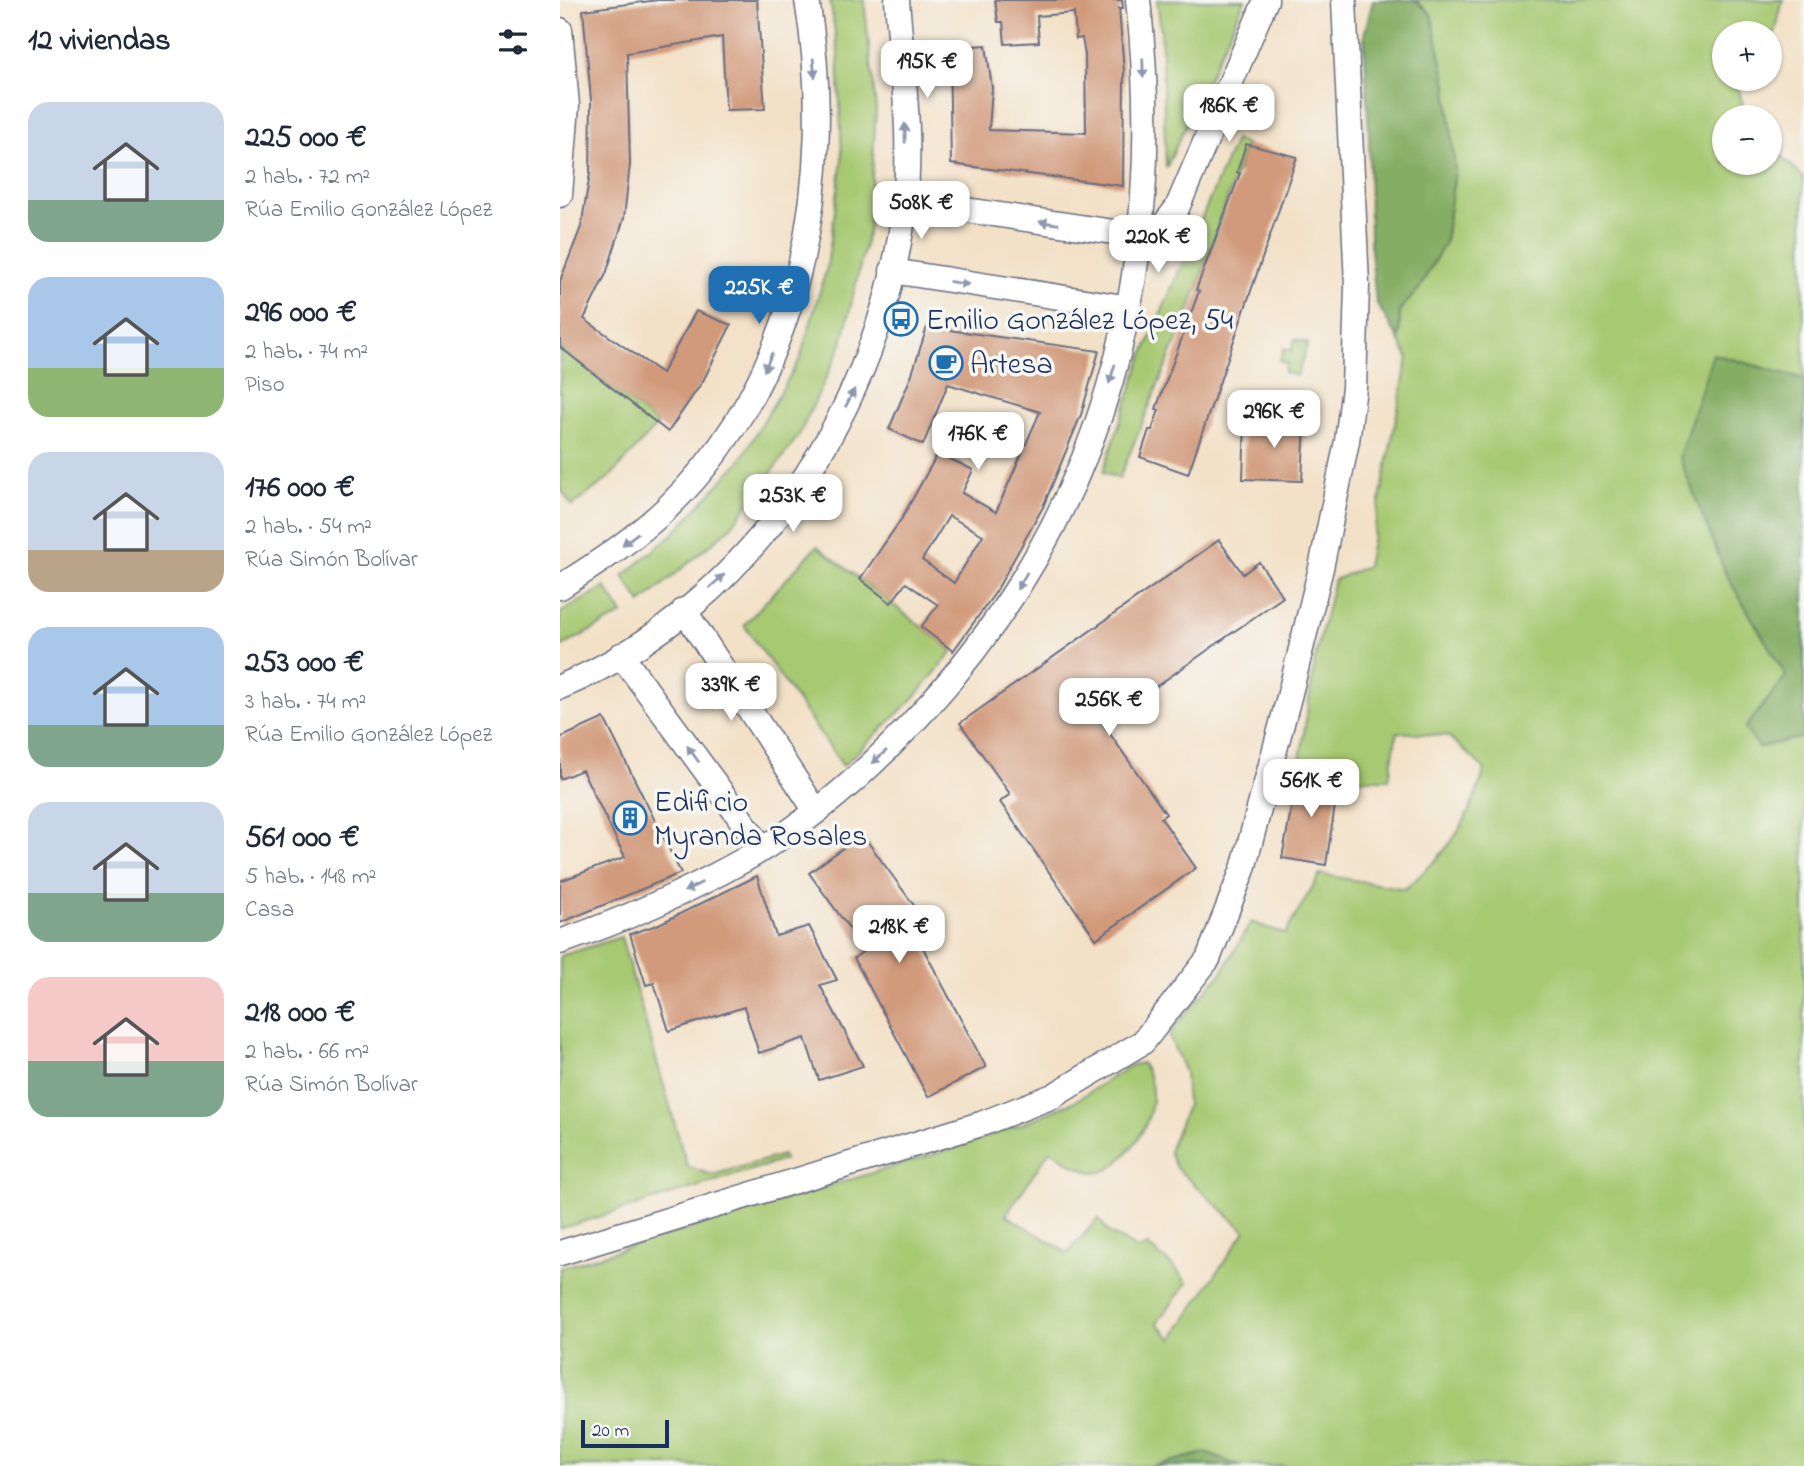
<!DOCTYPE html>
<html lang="es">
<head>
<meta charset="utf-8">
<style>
  :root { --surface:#fff; --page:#f6f6f7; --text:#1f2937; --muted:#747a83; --accent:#1f6fb2 }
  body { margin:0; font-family:"Indie Flower",sans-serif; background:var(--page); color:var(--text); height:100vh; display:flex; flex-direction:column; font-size:26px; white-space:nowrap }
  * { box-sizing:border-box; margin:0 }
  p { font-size:23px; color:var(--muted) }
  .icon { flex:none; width:38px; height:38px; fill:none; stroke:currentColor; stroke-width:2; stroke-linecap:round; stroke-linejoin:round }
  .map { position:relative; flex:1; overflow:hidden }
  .sheet { display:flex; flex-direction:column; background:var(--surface); width:560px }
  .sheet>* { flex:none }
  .tools { position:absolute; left:1152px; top:21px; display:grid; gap:14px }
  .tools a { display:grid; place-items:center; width:70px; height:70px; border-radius:50%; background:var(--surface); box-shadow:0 2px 5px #0004; font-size:35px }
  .scale { position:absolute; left:21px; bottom:18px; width:88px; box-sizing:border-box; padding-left:7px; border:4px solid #1b2f5e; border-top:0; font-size:19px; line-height:24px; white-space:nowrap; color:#1b2f5e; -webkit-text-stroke:5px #f6f6f2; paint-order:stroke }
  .price { position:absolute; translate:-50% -60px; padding:0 16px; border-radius:14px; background:#fff; color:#222; font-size:23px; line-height:46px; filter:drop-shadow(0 2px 4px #0008) }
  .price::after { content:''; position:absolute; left:50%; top:42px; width:21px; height:16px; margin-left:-10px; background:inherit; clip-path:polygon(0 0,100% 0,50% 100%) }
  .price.active { background:var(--accent); color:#fff }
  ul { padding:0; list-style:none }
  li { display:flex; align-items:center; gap:21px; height:175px; padding:0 28px }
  li span { display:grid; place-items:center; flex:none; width:196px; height:140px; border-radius:21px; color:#555 }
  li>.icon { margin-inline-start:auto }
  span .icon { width:84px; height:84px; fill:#fffc; stroke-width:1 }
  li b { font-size:30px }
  h2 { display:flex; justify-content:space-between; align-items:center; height:84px; padding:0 28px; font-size:30px }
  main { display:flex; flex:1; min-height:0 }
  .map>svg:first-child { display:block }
  .green { fill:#a7c972; stroke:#617c68; stroke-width:2 }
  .forest { fill:#85ad64; stroke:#506e61; stroke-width:2 }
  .building { fill:#d19a7a; fill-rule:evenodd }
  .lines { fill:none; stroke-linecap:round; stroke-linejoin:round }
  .street-casing { stroke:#676d83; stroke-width:27 }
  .street { stroke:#fff; stroke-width:24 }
  .oneway { fill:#8d97ae }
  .labels { text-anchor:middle; stroke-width:7; stroke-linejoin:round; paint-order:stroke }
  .poi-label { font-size:30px; fill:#1b2f5e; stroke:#f6f6f2; text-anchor:start }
</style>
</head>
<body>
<main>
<section class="sheet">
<h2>12 viviendas<svg class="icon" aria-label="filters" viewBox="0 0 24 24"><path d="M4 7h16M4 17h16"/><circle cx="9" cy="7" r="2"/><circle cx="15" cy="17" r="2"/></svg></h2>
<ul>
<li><span style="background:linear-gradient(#c9d6e8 70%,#7fa58c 0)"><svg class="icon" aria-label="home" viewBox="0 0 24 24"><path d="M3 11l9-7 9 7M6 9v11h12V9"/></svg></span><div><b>225 000 €</b><p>2 hab. · 72 m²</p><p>Rúa Emilio González López</p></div></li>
<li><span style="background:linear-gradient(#a9c7e8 65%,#8fb573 0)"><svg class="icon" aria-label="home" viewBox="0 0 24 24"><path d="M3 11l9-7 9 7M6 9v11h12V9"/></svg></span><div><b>296 000 €</b><p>2 hab. · 74 m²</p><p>Piso</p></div></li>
<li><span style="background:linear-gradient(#c9d6e8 70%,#b9a48a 0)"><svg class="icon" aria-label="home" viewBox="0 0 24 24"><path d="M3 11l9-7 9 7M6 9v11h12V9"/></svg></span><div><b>176 000 €</b><p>2 hab. · 54 m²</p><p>Rúa Simón Bolívar</p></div></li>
<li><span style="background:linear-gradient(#a9c7e8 70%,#7fa58c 0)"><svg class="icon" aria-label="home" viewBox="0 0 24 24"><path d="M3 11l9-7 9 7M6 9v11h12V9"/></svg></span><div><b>253 000 €</b><p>3 hab. · 74 m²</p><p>Rúa Emilio González López</p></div></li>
<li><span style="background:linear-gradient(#c9d6e8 65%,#7fa58c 0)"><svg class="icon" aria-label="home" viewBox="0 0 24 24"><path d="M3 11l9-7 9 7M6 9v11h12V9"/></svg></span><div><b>561 000 €</b><p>5 hab. · 148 m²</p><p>Casa</p></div></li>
<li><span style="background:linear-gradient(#f6c9c9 60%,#7fa58c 0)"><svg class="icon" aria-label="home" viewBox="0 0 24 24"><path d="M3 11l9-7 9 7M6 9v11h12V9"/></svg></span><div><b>218 000 €</b><p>2 hab. · 66 m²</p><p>Rúa Simón Bolívar</p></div></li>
</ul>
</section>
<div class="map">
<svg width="1244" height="1466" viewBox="0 0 1244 1466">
  <rect width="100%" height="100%" fill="#f6f6f2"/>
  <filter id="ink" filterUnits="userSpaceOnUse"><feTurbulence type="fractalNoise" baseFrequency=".0143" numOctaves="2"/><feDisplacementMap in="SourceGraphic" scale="14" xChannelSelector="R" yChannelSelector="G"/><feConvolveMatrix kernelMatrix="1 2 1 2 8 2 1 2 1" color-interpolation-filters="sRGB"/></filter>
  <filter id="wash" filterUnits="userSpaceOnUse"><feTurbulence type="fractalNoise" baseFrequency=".00686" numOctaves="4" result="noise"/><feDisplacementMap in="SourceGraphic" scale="28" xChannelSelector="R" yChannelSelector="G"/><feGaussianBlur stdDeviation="1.57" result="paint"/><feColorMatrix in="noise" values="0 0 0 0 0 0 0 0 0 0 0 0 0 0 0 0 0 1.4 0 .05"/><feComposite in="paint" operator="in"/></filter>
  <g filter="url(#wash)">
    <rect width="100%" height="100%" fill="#f3e1c7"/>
    <!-- green -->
    <g class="green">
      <path d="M270 0H304L316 109 309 227 282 344 239 435 171 527 81 603 63 576 113 534 180 461 240 359 267 267 282 160 278 51Z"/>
      <path d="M597 0H685L606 168 601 30Z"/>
      <path d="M855 0H1223L1215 33 1209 37V33H1164V79H1176L1186 117H1164V163H1209V144L1243 177 1244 379 1153 354 1166 574 1227 676 1199 747 1244 737V1466H680L645 1453 593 1466H0V1268L391 1149 464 1123 515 1101 570 1066 582 1063C604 1096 587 1133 561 1159 555 1165 548 1172 539 1172 522 1174 504 1158 490 1150L446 1215 508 1253 538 1218 549 1232 577 1249 588 1246 616 1269 627 1283 597 1323 612 1339 685 1231 616 1168 609 1151 627 1106 625 1072 609 1036 615 1025 661 974 691 922 725 934 760 874 845 889C893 846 904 831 925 769L888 736 837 732 829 779H779L738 773 756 654 774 580 807 566 848 358 839 340 840 310 859 289 885 242 895 171 887 86 871 14Z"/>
      <path d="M675 140 686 144 629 311 559 479 543 472 581 360Z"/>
      <path d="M735 339 748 343 737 376 724 372 727 363 720 361 724 348 731 351Z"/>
      <path d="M0 347 98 424 51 476 12 506 0 488Z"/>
      <path d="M257 546 393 651 356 696 283 766 184 625Z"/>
      <path d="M45 587 63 614 0 647V613Z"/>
      <path d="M61 937 127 1166 152 1175 223 1155 224 1160 0 1229V956Z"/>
    </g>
    <!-- forest -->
    <g class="forest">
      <path d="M813 0H855L871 14 887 86 895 171 885 242 859 289 840 310 839 340 816 302 810 241 809 135 804 35Z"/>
      <path d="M1153 354 1244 379V737L1199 747 1185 728 1226 676 1166 574 1119 457Z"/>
      <path d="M645 1453 680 1466H593Z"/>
    </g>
    <g id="blocks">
      <!-- building -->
      <g class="building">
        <path d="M98 0H197L205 109 166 110 162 37 67 53 70 164 64 218 46 274 24 319 102 373 136 311 171 325 143 381 108 432 0 347V281L21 227 30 174 31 100 23 10Z"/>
        <path d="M435 0H562L563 8H559L564 72 563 186 391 164 389 48 426 45 432 88 429 130 526 133 525 55 522 38 516 39 514 13 477 16 479 42 445 44 443 22H438Z"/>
        <path d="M686 144 737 157 628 474 580 457 589 430H592L599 410 596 409 639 291 636 290 680 173 677 172Z"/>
        <path d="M367 327 539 351 521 415 483 507 435 593 393 651 361 627 378 605 346 583 331 603 300 579 342 518 378 453 413 470 402 493 436 512 480 412 388 384 363 445 329 429 351 377ZM389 516 423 535 394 583 362 560Z"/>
        <path d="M685 419 745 421 742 481 683 479Z"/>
        <path d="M659 540 683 574 699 562 723 597 543 724 606 814 601 818 636 868 536 939 440 802 450 794 400 723Z"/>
        <path d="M44 718 121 873 0 923V881L65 857 22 770 0 779V738Z"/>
        <path d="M738 773 779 779 766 865 722 858Z"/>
        <path d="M302 834 377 937 363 948 426 1067 368 1097 294 958 305 950 249 873Z"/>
        <path d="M197 876 216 936 249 926 277 980 260 985 303 1066 259 1080 245 1038 199 1053 184 1007 109 1031 94 983 86 985 70 934 97 925Z"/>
      </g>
    </g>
  </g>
  <g filter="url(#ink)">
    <use href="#blocks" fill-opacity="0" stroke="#676d83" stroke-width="2"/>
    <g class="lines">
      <defs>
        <g id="street">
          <path d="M0 30 7 105 0 195"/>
          <path d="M345 201 581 236 600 230 617 208 706 0"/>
          <path d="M332 271 570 308"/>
          <path d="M0 587C38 563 74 539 107 508 241 379 277 178 247 0"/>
          <path d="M124 610 256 811"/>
          <path d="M61 655 202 848"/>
          <path d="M0 687C191 608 324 403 345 201 352 135 342 66 337 0"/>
          <path d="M0 942C64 920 123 894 182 861 252 822 314 766 367 707 548 506 608 265 578 0"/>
          <path d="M0 1253 421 1124 493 1096 583 1042 648 959 683 869 729 697 761 568 787 441 794 388 797 285 784 0"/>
        </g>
      </defs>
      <!-- street casing -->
      <use href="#street" class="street-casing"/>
      <!-- street -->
      <use href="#street" class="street"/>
    </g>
    <!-- one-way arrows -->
    <defs><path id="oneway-solid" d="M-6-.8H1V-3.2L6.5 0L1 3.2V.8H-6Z" transform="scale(1.75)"/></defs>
    <g class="oneway">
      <use href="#oneway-solid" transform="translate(254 68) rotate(85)"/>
      <use href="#oneway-solid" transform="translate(583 68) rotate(88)"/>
      <use href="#oneway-solid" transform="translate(345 133) rotate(-91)"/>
      <use href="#oneway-solid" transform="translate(489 223) rotate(-172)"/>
      <use href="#oneway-solid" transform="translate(399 283) rotate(9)"/>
      <use href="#oneway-solid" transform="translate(208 362) rotate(114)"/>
      <use href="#oneway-solid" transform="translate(552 374) rotate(107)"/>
      <use href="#oneway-solid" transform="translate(290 398) rotate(-63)"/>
      <use href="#oneway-solid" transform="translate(70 539) rotate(142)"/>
      <use href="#oneway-solid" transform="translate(157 581) rotate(-42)"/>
      <use href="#oneway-solid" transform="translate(462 581) rotate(120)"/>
      <use href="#oneway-solid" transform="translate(133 754) rotate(-126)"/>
      <use href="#oneway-solid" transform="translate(319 757) rotate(139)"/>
      <use href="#oneway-solid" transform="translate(133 887) rotate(153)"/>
    </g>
  </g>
  <!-- icons -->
  <defs>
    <symbol id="bus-ring" viewBox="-11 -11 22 22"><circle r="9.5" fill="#f6f6f2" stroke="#1f6fb2" stroke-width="1.5"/><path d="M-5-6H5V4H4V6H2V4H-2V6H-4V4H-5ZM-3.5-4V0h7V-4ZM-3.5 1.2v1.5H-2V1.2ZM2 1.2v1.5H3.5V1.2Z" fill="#1f6fb2"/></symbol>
    <symbol id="cafe-ring" viewBox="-11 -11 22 22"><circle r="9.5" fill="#f6f6f2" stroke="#1f6fb2" stroke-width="1.5"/><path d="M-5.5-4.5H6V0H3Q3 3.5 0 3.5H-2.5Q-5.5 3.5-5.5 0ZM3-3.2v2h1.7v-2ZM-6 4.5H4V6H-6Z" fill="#1f6fb2"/></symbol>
    <symbol id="building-ring" viewBox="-11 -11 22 22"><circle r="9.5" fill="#f6f6f2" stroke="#1f6fb2" stroke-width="1.5"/><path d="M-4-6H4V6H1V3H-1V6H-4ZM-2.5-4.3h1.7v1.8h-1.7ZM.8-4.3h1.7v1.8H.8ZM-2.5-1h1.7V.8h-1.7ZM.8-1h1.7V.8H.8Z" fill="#1f6fb2"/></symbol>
  </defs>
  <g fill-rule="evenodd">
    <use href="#bus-ring" x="322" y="300" width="38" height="38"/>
    <use href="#cafe-ring" x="367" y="344" width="38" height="38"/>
    <use href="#building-ring" x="51" y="799" width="38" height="38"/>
  </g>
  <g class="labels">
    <!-- poi labels -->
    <g class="poi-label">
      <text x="366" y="329">Emilio González López, 54</text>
      <text x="410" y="373">Artesa</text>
      <text x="94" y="811">Edificio<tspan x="94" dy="34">Myranda Rosales</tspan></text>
    </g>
  </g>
</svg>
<div class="tools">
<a>+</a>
<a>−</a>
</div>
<div class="scale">20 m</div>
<b class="price" style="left:367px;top:100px">195K €</b>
<b class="price" style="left:669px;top:144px">186K €</b>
<b class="price" style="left:361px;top:241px">508K €</b>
<b class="price" style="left:598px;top:275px">220K €</b>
<b class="price active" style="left:199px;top:326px">225K €</b>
<b class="price" style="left:714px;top:450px">296K €</b>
<b class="price" style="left:418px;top:472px">176K €</b>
<b class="price" style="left:233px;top:534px">253K €</b>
<b class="price" style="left:171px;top:723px">339K €</b>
<b class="price" style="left:549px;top:738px">256K €</b>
<b class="price" style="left:751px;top:819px">561K €</b>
<b class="price" style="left:339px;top:965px">218K €</b>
</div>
</main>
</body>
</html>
